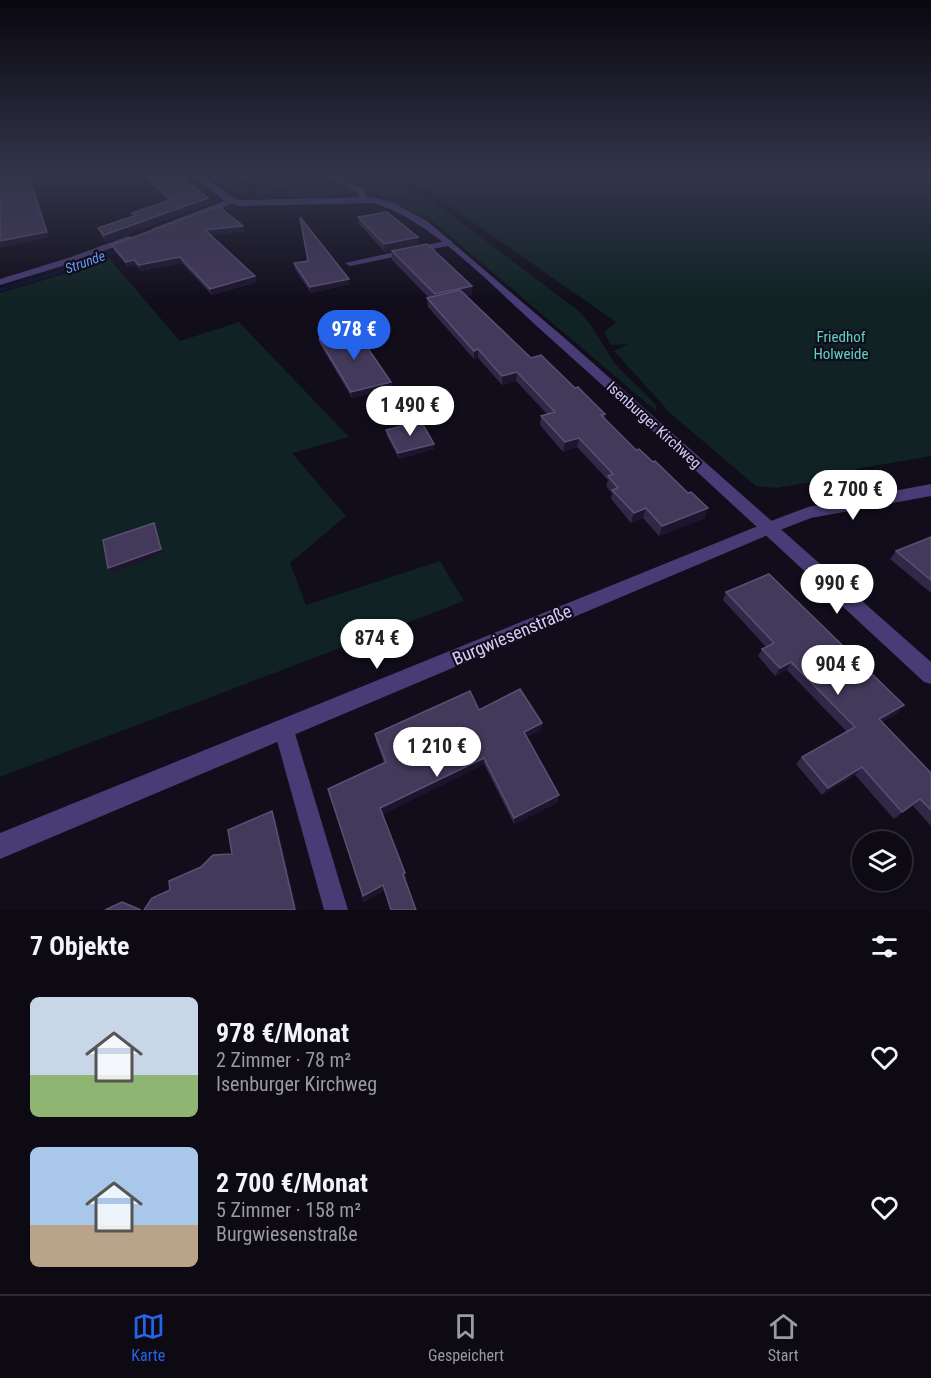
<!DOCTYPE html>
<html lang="de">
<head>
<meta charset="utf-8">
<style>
  :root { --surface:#0d0a14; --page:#16131d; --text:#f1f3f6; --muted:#9a9aa0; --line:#2d2b34; --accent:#2563eb }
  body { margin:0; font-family:"Roboto Condensed",sans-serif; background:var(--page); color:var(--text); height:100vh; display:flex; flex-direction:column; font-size:22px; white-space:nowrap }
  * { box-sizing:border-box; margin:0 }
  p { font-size:20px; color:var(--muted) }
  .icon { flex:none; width:33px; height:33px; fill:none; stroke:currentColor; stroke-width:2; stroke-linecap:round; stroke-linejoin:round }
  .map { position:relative; height:910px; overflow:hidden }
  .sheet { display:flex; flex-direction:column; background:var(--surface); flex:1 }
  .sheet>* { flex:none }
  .tools { position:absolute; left:852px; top:831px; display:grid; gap:12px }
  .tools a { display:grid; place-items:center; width:60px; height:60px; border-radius:50%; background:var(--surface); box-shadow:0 3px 9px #0003,0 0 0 2px var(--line); font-size:30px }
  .price { position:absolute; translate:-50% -51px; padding:0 14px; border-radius:21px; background:#fff; color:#222; font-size:20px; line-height:39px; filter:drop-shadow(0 2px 3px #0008) }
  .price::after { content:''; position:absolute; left:50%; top:36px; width:18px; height:14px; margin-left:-9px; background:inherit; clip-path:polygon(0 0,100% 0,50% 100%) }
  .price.on { background:var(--accent); color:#fff }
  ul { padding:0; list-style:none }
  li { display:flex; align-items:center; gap:18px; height:150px; padding:0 30px }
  li span { display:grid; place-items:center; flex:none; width:168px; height:120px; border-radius:9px; color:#555 }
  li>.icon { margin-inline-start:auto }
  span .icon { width:72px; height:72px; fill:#fffc; stroke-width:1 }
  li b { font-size:26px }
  h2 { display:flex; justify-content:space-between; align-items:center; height:72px; padding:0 30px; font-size:26px }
  .tab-bar { display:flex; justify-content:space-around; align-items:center; height:84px; border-top:2px solid var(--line); background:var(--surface); font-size:16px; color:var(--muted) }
  .tab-bar a { display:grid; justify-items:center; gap:3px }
  .tab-bar .on { color:var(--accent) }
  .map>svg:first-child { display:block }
  .green { fill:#102224 }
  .water { fill:#0d1534 }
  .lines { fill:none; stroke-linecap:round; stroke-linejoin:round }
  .stream { fill:#0d1534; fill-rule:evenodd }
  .service { fill:#473c75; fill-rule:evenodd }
  .minor { fill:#473c75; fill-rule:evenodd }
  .tertiary { fill:#473c75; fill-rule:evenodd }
  .wall { fill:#322747 }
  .shaded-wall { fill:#1d152e }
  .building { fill:#43395b; stroke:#5b5074; stroke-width:1.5 }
  .labels { text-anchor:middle; stroke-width:4.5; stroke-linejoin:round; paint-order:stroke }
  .far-water-label { font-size:14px; font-style:italic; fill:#649bf0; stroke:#110d1b }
  .park-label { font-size:15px; fill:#60d1c5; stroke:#110d1b }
  .street-label { font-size:15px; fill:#d8ccfa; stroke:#110d1b }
  .near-street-label { font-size:18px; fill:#d8ccfa; stroke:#110d1b }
</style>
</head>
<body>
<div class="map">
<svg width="931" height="910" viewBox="0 0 931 910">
  <rect width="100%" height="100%" fill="#110d1b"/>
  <!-- green -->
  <g class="green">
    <path d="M207 174H227L253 190 238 194Z"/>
    <path d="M236 174H476C528 193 546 190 598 174H931V456L856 469 858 471 817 474V481L776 488 756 486 672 415 614 351 628 344 611 345 604 332 616 322 428 191 389 175 337 181 358 192 353 195 293 198 285 194 266 199 254 198 256 192 260 188Z"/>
    <path d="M498 174H568C540 182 525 184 498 174Z"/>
    <path d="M366 181 392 182 430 199 579 311 593 328 615 364 656 405V411L432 221C406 207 378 198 353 183Z"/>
    <path d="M108 257 180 341 239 322 349 437 292 453 346 516 290 563 306 605 440 561 464 601 0 777V293L71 272Z"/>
  </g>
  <!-- water -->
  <path class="water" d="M476 174H498L518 181 535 182 568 174H598C546 190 528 193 476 174Z"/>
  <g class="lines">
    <!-- stream -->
    <g class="stream">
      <path d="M336 174H342L281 192 217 214 213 213 277 190Z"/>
      <path d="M124 246 127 248 126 249 69 270 0 292V288L65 268Z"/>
    </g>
    <!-- service -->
    <g class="service">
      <path d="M325 174H333L365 190 367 200 360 202 358 193Z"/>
      <path d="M449 240 452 241V245L350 266 345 263Z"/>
      <path d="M284 720 291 723 294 730 348 910H324L274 730 277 723Z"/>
    </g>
    <!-- minor -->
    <g class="minor">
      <path d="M232 198 236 201 235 203 159 231 151 229Z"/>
      <path d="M128 236 136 238 79 261 0 285V279L71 257Z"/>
      <path d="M931 484V496L811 518 775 532 0 859V833L763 524 808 507Z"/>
    </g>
    <!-- tertiary -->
    <path class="tertiary" d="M190 174C208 173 223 194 240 200L372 197 394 203 427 221 568 341 931 662V684L924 682C796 564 670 445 540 329 495 289 430 218 372 203L239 206 225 201Z"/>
  </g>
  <!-- wall -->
  <g class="wall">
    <path d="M141 174H178L208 198 210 204 106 242 101 235 98 228 133 216 132 213 168 201Z"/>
    <path d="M358 217 419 244 385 252 359 224Z"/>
    <path d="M244 232 211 235 257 282 212 295 182 263 141 271 136 265 128 267 114 250 112 245Z"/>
    <path d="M392 251 472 286V295L466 296 531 358 575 388 605 414V419L705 518 659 536 643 518 631 523 611 499 612 493 606 486 608 480 577 447 563 452 540 425 541 416 547 414 516 381 502 385 478 358 474 359 428 307 427 298H429L392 260Z"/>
    <path d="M294 263 349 279V284L311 293 295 269Z"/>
    <path d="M319 339 391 382 392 387 352 398 320 344Z"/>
    <path d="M386 430 434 444V449L399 459 387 436Z"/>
    <path d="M931 537V593L890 559 896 551Z"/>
    <path d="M726 592 898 713 882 722 931 773V826L913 806 894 819 855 775 822 795 796 764 802 757 847 732 787 670 775 676 758 656 762 649 766 647 723 600Z"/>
    <path d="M479 710 542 723 541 730 526 737 558 802 514 824 484 764 383 814 406 879 405 880 416 910H391L384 890 364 902 328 789 384 763 376 741 375 734Z"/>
  </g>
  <!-- shaded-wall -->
  <g class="shaded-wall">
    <path d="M28 174 49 238 0 248V241Z"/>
    <path d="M208 198 210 204 106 242 104 235Z"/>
    <path d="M243 226 244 232 206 236 205 230Z"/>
    <path d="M418 237 419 244 385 252 384 244Z"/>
    <path d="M180 257 182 263 141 271 139 265Z"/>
    <path d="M134 260 136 265 128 267 126 262Z"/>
    <path d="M255 276 257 282 212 295 210 289Z"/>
    <path d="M349 279V284L311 293 310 287Z"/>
    <path d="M472 286V295L435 303V294Z"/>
    <path d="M478 349V358L474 359V351Z"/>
    <path d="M517 372 516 381 502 385V376Z"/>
    <path d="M391 382 392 387 352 398 351 392Z"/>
    <path d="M579 438 577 447 563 452 565 442Z"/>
    <path d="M434 444V449L399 459 398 453Z"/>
    <path d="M646 508 643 518 631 523 634 513Z"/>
    <path d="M708 508 705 518 659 536 662 526Z"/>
    <path d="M154 523 163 554 111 573 108 568Z"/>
    <path d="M791 662 787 670 775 676 780 668Z"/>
    <path d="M904 705 898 713 873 727 879 719Z"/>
    <path d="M542 723 541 730 523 739 524 732Z"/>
    <path d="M484 758V764L382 815 380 808Z"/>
    <path d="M862 767 855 775 822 795 828 788Z"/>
    <path d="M559 795 558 802 514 824V818Z"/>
    <path d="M920 799 913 806 894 819 902 812Z"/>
    <path d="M272 811 276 819 297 910H295Z"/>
    <path d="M383 885 384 890 364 902 363 896Z"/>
  </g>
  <!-- building -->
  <g class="building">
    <path d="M0 174H28L47 232 0 241Z"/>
    <path d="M145 174H178L208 198 104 235 98 228 137 215 132 213 171 200Z"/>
    <path d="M218 206 243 226 205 230 255 276 210 289 180 257 139 265 134 260 126 262 112 245Z"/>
    <path d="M387 212 418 237 384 244 358 217Z"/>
    <path d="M300 217 349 279 310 287 294 263 308 261Z"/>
    <path d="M427 244 472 286 435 294 392 251Z"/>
    <path d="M460 290 531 358 541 355 575 388 578 387 605 414 601 415 636 450 639 449 653 462 655 461 688 493 691 492 708 508 662 526 646 508 634 513 612 490 618 488 608 476 613 474 579 438 565 442 541 416 555 412 517 372 502 376 478 349 474 351 427 298Z"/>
    <path d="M356 331 391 382 351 392 319 339Z"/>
    <path d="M421 421 434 444 398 453 386 430Z"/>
    <path d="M154 523 161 549 108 568 103 540Z"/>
    <path d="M931 537V580L896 551Z"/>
    <path d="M769 574 904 705 879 719 931 773V810L920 799 902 812 862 767 828 788 802 757 855 727 791 662 780 668 762 649 774 643 726 592Z"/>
    <path d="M520 689 542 723 524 732 559 795 514 818 484 758 380 808 405 873 403 874 416 910H391L383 885 363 896 328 789 386 762 375 734 470 691 479 710Z"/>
    <path d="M272 811 295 910H144L152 898 170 890 169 881 201 867 213 855 232 854 228 830Z"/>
    <path d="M122 902 141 910H105Z"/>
  </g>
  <!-- sky -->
  <linearGradient id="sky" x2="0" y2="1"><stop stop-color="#09070f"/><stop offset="0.58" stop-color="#32354a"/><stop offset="1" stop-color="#32354a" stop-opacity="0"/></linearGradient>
  <rect width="931" height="301" fill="url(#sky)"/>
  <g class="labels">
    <!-- far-water labels -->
    <g class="far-water-label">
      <text transform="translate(85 262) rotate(-20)" y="5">Strunde</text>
    </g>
    <!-- park labels -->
    <g class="park-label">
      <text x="841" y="342">Friedhof<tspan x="841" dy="17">Holweide</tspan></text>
    </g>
    <!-- street labels -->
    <g class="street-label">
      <text transform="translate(654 425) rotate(42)" y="5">Isenburger Kirchweg</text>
    </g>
    <!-- near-street labels -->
    <g class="near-street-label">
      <text transform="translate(512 635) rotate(-23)" y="6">Burgwiesenstraße</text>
    </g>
  </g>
</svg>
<div class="tools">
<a><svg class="icon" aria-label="layers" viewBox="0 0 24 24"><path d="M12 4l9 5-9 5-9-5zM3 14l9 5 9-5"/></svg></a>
</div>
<b class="price on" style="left:354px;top:361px">978 €</b>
<b class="price" style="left:410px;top:437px">1 490 €</b>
<b class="price" style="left:853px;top:521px">2 700 €</b>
<b class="price" style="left:837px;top:615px">990 €</b>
<b class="price" style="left:377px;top:670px">874 €</b>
<b class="price" style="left:838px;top:696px">904 €</b>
<b class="price" style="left:437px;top:778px">1 210 €</b>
</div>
<section class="sheet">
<h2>7 Objekte<svg class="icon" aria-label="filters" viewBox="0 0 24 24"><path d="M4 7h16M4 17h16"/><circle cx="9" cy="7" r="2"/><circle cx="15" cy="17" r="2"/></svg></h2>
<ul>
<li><span style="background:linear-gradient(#c9d6e8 65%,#8fb573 0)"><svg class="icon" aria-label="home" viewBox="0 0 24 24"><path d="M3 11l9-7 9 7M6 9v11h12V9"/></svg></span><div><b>978 €/Monat</b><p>2 Zimmer · 78 m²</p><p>Isenburger Kirchweg</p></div><svg class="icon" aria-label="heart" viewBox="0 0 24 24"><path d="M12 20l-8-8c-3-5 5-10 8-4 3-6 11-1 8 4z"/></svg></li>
<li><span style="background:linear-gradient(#a9c7e8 65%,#b9a48a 0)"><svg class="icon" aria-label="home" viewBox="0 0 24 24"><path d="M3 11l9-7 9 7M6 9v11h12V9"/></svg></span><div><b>2 700 €/Monat</b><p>5 Zimmer · 158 m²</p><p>Burgwiesenstraße</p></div><svg class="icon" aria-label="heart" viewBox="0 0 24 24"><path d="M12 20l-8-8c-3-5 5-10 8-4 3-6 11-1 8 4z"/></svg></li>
</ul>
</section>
<nav class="tab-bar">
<a class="on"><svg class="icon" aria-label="map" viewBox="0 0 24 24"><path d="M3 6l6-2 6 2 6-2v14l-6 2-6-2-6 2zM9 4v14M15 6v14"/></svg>Karte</a>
<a><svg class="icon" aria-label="saved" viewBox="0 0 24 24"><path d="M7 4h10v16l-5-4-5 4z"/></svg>Gespeichert</a>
<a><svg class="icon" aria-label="home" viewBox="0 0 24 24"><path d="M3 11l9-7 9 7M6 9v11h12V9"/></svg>Start</a>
</nav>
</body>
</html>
